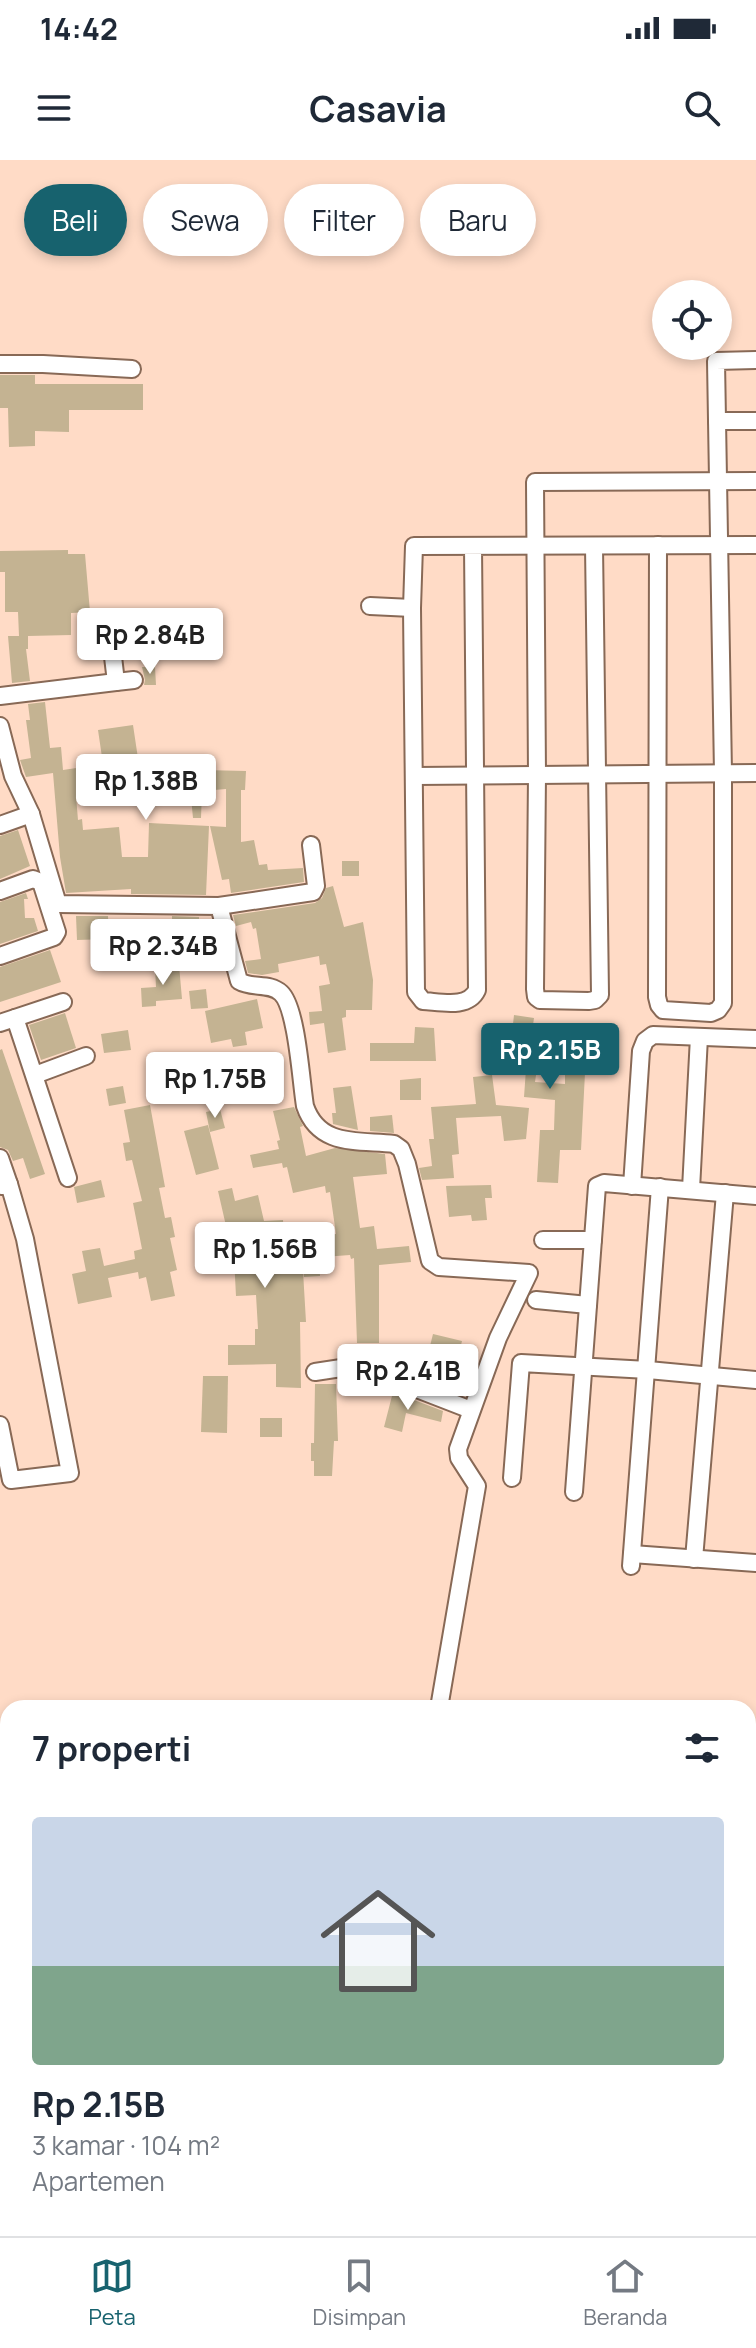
<!DOCTYPE html>
<html lang="id">
<head>
<meta charset="utf-8">
<style>
  :root { --surface:#fff; --page:#f2f2f3; --text:#1f2937; --muted:#747a83; --line:#e0e1e3; --accent:#17626e }
  body { margin:0; font-family:Manrope,sans-serif; background:var(--page); color:var(--text); height:100vh; display:flex; flex-direction:column; font-size:30px; white-space:nowrap }
  * { box-sizing:border-box; margin:0 }
  p { font-size:26px; color:var(--muted) }
  .icon { flex:none; width:44px; height:44px; fill:none; stroke:currentColor; stroke-width:2; stroke-linecap:round; stroke-linejoin:round }
  .map { position:relative; flex:1; overflow:hidden }
  .panel { position:absolute; left:0px; top:1540px; width:756px; height:536px; display:flex; flex-direction:column; background:var(--surface); border-radius:24px 24px 0 0; box-shadow:0 4px 12px #0003 }
  .panel>* { flex:none }
  .guide { position:absolute; left:24px; top:24px; width:708px; height:72px; display:flex; gap:16px }
  .controls { position:absolute; left:652px; top:120px; display:grid; gap:16px }
  .controls a { display:grid; place-items:center; width:80px; height:80px; border-radius:50%; background:var(--surface); box-shadow:0 4px 12px #0003; font-size:40px }
  .price { position:absolute; translate:-50% -68px; padding:0 18px; border-radius:8px; background:#fff; color:#222; font-size:26px; line-height:52px; filter:drop-shadow(0 2px 4px #0008) }
  .price::after { content:''; position:absolute; left:50%; top:48px; width:24px; height:18px; margin-left:-12px; background:inherit; clip-path:polygon(0 0,100% 0,50% 100%) }
  .price.on { background:var(--accent); color:#fff }
  ul { padding:0; list-style:none }
  li { display:grid; align-content:center; gap:16px; height:424px; padding:0 32px }
  li span { display:grid; place-items:center; height:248px; border-radius:8px; color:#555 }
  li>.icon { margin-inline-start:auto }
  span .icon { width:144px; height:144px; fill:#fffc; stroke-width:1 }
  li b { font-size:34px }
  h2 { display:flex; justify-content:space-between; align-items:center; height:96px; padding:0 32px; font-size:34px }
  .chip { padding:0 28px; border-radius:36px; background:var(--surface); box-shadow:0 4px 12px #0003; font-size:28px; line-height:72px }
  .chip.on { background:var(--accent); color:#fff }
  .status { display:flex; justify-content:space-between; align-items:center; height:56px; padding:0 40px; background:var(--surface); direction:ltr }
  .status svg { height:22px; fill:currentColor }
  header { display:flex; justify-content:space-between; align-items:center; height:104px; padding:0 32px; background:var(--surface); font-size:36px; font-weight:700 }
  .tab-bar { display:flex; justify-content:space-around; align-items:center; height:112px; border-top:2px solid var(--line); background:var(--surface); font-size:22px; color:var(--muted) }
  .tab-bar a { display:grid; justify-items:center; gap:4px }
  .tab-bar .on { color:var(--accent) }
  .map>svg:first-child { display:block }
  .lines { fill:none; stroke-linecap:round; stroke-linejoin:round }
  .canal { stroke:#b17091; stroke-width:16 }
  .building { fill:#c4b392 }
  .street-casing { stroke:#886956; stroke-width:20 }
  .street { stroke:#fff; stroke-width:16 }
</style>
</head>
<body>
<div class="status"><b>14:42</b><svg viewBox="0 0 49 12"><path d="M0 12V9h3v3zM5 12V6h3v6zM10 12V3h3v9zM15 12V0h3v12zM26 1h20v11H26zM47 4h2v5h-2z"/></svg></div>
<header><svg class="icon" aria-label="menu" viewBox="0 0 24 24"><path d="M4 6h16M4 12h16M4 18h16"/></svg>Casavia<svg class="icon" aria-label="search" viewBox="0 0 24 24"><circle cx="10" cy="10" r="6"/><path d="M15 15l6 6"/></svg></header>
<div class="map">
<svg width="756" height="2076" viewBox="0 0 756 2076">
  <rect width="100%" height="100%" fill="#ffdbc6"/>
  <g class="lines">
    <!-- canal -->
    <path class="canal" d="M0 1697 8 1698"/>
  </g>
  <!-- building -->
  <g class="building">
    <path d="M0 215H35V224H143V250H69V272L35 271V286L9 287 8 248H0Z"/>
    <path d="M68 390V394H85L90 452 71 453V475L28 476V489H26L30 521 12 523 8 476H19L18 452H5V412H0V391Z"/>
    <path d="M142 507H155L156 525H144L145 520Z"/>
    <path d="M45 542 50 588 61 587 63 610 103 604 98 570 133 565 139 605 202 599 203 610 246 611 245 630H241V682L254 680 259 705 267 704 268 710 303 708 304 722 231 733 229 719 222 720 210 666 226 667V629L202 631 201 658H193L190 627 137 634V628L76 636 78 660 82 659 83 670 119 667 122 697H148L149 663 209 666 206 735 131 734V729L66 733 60 697 53 613 26 617 20 600 31 598 26 560H30L28 544Z"/>
    <path d="M18 670 30 706 0 719V676Z"/>
    <rect x="342" y="701" width="17" height="15"/>
    <path d="M333 726 344 767 363 762 373 820 372 850H346V857L342 858 346 890 328 893 324 863 310 865 309 852 322 851 319 826 330 824 326 804 320 805 319 796 278 804 279 812 262 815 248 813 245 801 261 799 256 768 253 769 251 762 236 766 233 755 315 743 322 738 326 728Z"/>
    <path d="M26 733 28 739H24L25 758H34L38 771 0 784V742Z"/>
    <path d="M76 756H108L109 779 77 780Z"/>
    <path d="M172 756 199 757V778H204L205 795H178L177 766H172Z"/>
    <path d="M50 790 61 822 0 842V807Z"/>
    <path d="M179 805 182 839 156 841V846L142 847 141 828 156 827 155 807Z"/>
    <path d="M206 829 208 848 191 849 189 831Z"/>
    <path d="M257 839 263 868 245 872 247 885 233 887 231 879 211 883 205 851Z"/>
    <path d="M65 853 76 888 41 900 29 865Z"/>
    <path d="M514 855 534 858 533 865 559 866 558 888H540L535 922 565 924V914H571L572 889 591 890 590 913H585L581 990H560L558 1023 537 1022 540 970H554L555 940 524 937 526 909 500 906 503 881 511 882Z"/>
    <path d="M415 867 434 868 436 901H370V883H414Z"/>
    <path d="M128 870 131 890 104 893 101 874Z"/>
    <path d="M2 889 45 1014 30 1019 23 998 13 1001 8 990 0 987V890Z"/>
    <path d="M492 915 496 945 529 948 526 979 504 981 501 956 456 958 459 994 452 995 454 1018 422 1020 419 1008 432 1006 429 979H434L431 947 476 944 473 917Z"/>
    <path d="M421 918V940H400V920Z"/>
    <path d="M123 926 126 943 109 946 106 929Z"/>
    <path d="M351 926 358 970 333 964 332 953H336L333 928Z"/>
    <path d="M150 945 165 1027 159 1028 165 1058 171 1057 175 1077 170 1078 177 1110 170 1112 175 1136 151 1141 146 1117 139 1119 138 1112 108 1118 112 1137 78 1144 72 1114 86 1111 82 1091 100 1088 104 1106 135 1099 134 1091 142 1089 133 1043 142 1041 132 1000 126 1001 123 983 130 982 124 950Z"/>
    <path d="M294 947 303 966 300 967 306 996 335 988 385 994 387 1014 353 1017 360 1068 374 1066 377 1089 409 1086 411 1102 379 1105V1183H357L354 1098 351 1099 350 1095 323 1097 322 1074H336L330 1032 326 1033 325 1026 293 1033 287 1007 283 1008 282 1003 253 1008 250 995 279 989 277 981 280 980 273 951Z"/>
    <path d="M220 949 225 968 210 972 206 952Z"/>
    <path d="M392 955 394 973 370 971V957Z"/>
    <path d="M208 965 219 1009 196 1015 184 971Z"/>
    <path d="M101 1020 105 1037 77 1043 74 1027Z"/>
    <path d="M491 1025 492 1038H485L487 1060 472 1061 471 1055 449 1057 446 1026Z"/>
    <path d="M232 1028 235 1041 258 1035 264 1061 283 1060 284 1080 271 1081 273 1114 303 1111 306 1162H300L301 1228 276 1227V1204L228 1205V1185H255V1169H258L256 1135 236 1136 234 1097 225 1099 222 1080 229 1079 218 1031Z"/>
    <path d="M319 1101 320 1116 304 1117 303 1102Z"/>
    <path d="M433 1174 462 1181 456 1205 427 1198Z"/>
    <path d="M402 1192 430 1199 425 1220 398 1210Z"/>
    <path d="M203 1216H228L227 1273 201 1272Z"/>
    <path d="M315 1224H336L338 1281H334L332 1316H314V1301H311V1283H314Z"/>
    <path d="M393 1232 443 1251 441 1262 406 1253 402 1272 384 1267Z"/>
    <rect x="260" y="1258" width="22" height="19"/>
  </g>
  <g class="lines">
    <defs>
      <g id="street">
        <path d="M0 204H43L132 209"/>
        <path d="M717 261H756"/>
        <path d="M658 385 657 837 659 845 663 850 711 853 718 850 723 843V613L716 201 756 200"/>
        <path d="M473 386 477 830C468 849 441 842 423 841L416 832 412 448 414 386C528 386 642 385 756 385"/>
        <path d="M594 386 600 835 595 840 589 841 540 840 536 837 535 829 537 615 535 322 756 321"/>
        <path d="M370 446 412 448"/>
        <path d="M116 522 134 520"/>
        <path d="M0 536 116 522 111 480 93 482"/>
        <path d="M0 566 13 616 31 654 58 744 219 746 239 821C252 829 269 822 281 833 297 848 301 922 305 946 319 987 357 980 394 984L401 989 407 1004 430 1101 439 1107 529 1113 498 1178 458 1289 459 1298 477 1326 439 1548"/>
        <path d="M415 616 756 613"/>
        <path d="M0 665 31 654"/>
        <path d="M0 731 33 719 41 722 57 772 54 777 0 796"/>
        <path d="M219 746 313 732 316 726 311 685"/>
        <path d="M15 858 68 1018"/>
        <path d="M0 863 63 842"/>
        <path d="M35 915 86 896"/>
        <path d="M0 998 9 1024 2 1026"/>
        <path d="M632 1026 641 891 645 881 653 875 756 879"/>
        <path d="M691 1029 699 877"/>
        <path d="M543 1080H593"/>
        <path d="M536 1140 588 1145"/>
        <path d="M315 1212 361 1205 369 1206 391 1219 471 1250"/>
        <path d="M0 1265 11 1320 70 1313 25 1079 9 1024"/>
        <path d="M512 1318 521 1203 648 1210 756 1220"/>
        <path d="M574 1332 597 1026 604 1023 756 1036"/>
        <path d="M632 1394 756 1403"/>
        <path d="M694 1399 725 1033"/>
        <path d="M631 1406 660 1027"/>
        <path d="M748 1605 756 1606"/>
        <path d="M0 1718H8"/>
        <path d="M748 1922 753 1825 751 1768 756 1700"/>
        <path d="M18 2068 19 2076"/>
        <path d="M676 2076V2068"/>
        <path d="M740 2076 741 2068"/>
      </g>
    </defs>
    <!-- street casing -->
    <use href="#street" class="street-casing"/>
    <!-- street -->
    <use href="#street" class="street"/>
  </g>
</svg>
<div class="controls">
<a><svg class="icon" aria-label="locate" viewBox="0 0 24 24"><circle cx="12" cy="12" r="6"/><path d="M12 2v4M12 18v4M2 12h4M18 12h4"/></svg></a>
</div>
<b class="price" style="left:150px;top:516px">Rp 2.84B</b>
<b class="price" style="left:146px;top:662px">Rp 1.38B</b>
<b class="price" style="left:163px;top:827px">Rp 2.34B</b>
<b class="price on" style="left:550px;top:931px">Rp 2.15B</b>
<b class="price" style="left:215px;top:960px">Rp 1.75B</b>
<b class="price" style="left:265px;top:1130px">Rp 1.56B</b>
<b class="price" style="left:408px;top:1252px">Rp 2.41B</b>
<div class="guide">
<a class="chip on">Beli</a>
<a class="chip">Sewa</a>
<a class="chip">Filter</a>
<a class="chip">Baru</a>
</div>
<section class="panel">
<h2>7 properti<svg class="icon" aria-label="filters" viewBox="0 0 24 24"><path d="M4 7h16M4 17h16"/><circle cx="9" cy="7" r="2"/><circle cx="15" cy="17" r="2"/></svg></h2>
<ul>
<li><span style="background:linear-gradient(#c9d6e8 60%,#7fa58c 0)"><svg class="icon" aria-label="home" viewBox="0 0 24 24"><path d="M3 11l9-7 9 7M6 9v11h12V9"/></svg></span><div><b>Rp 2.15B</b><p>3 kamar · 104 m²</p><p>Apartemen</p></div></li>
</ul>
</section>
</div>
<nav class="tab-bar">
<a class="on"><svg class="icon" aria-label="map" viewBox="0 0 24 24"><path d="M3 6l6-2 6 2 6-2v14l-6 2-6-2-6 2zM9 4v14M15 6v14"/></svg>Peta</a>
<a><svg class="icon" aria-label="saved" viewBox="0 0 24 24"><path d="M7 4h10v16l-5-4-5 4z"/></svg>Disimpan</a>
<a><svg class="icon" aria-label="home" viewBox="0 0 24 24"><path d="M3 11l9-7 9 7M6 9v11h12V9"/></svg>Beranda</a>
</nav>
</body>
</html>
